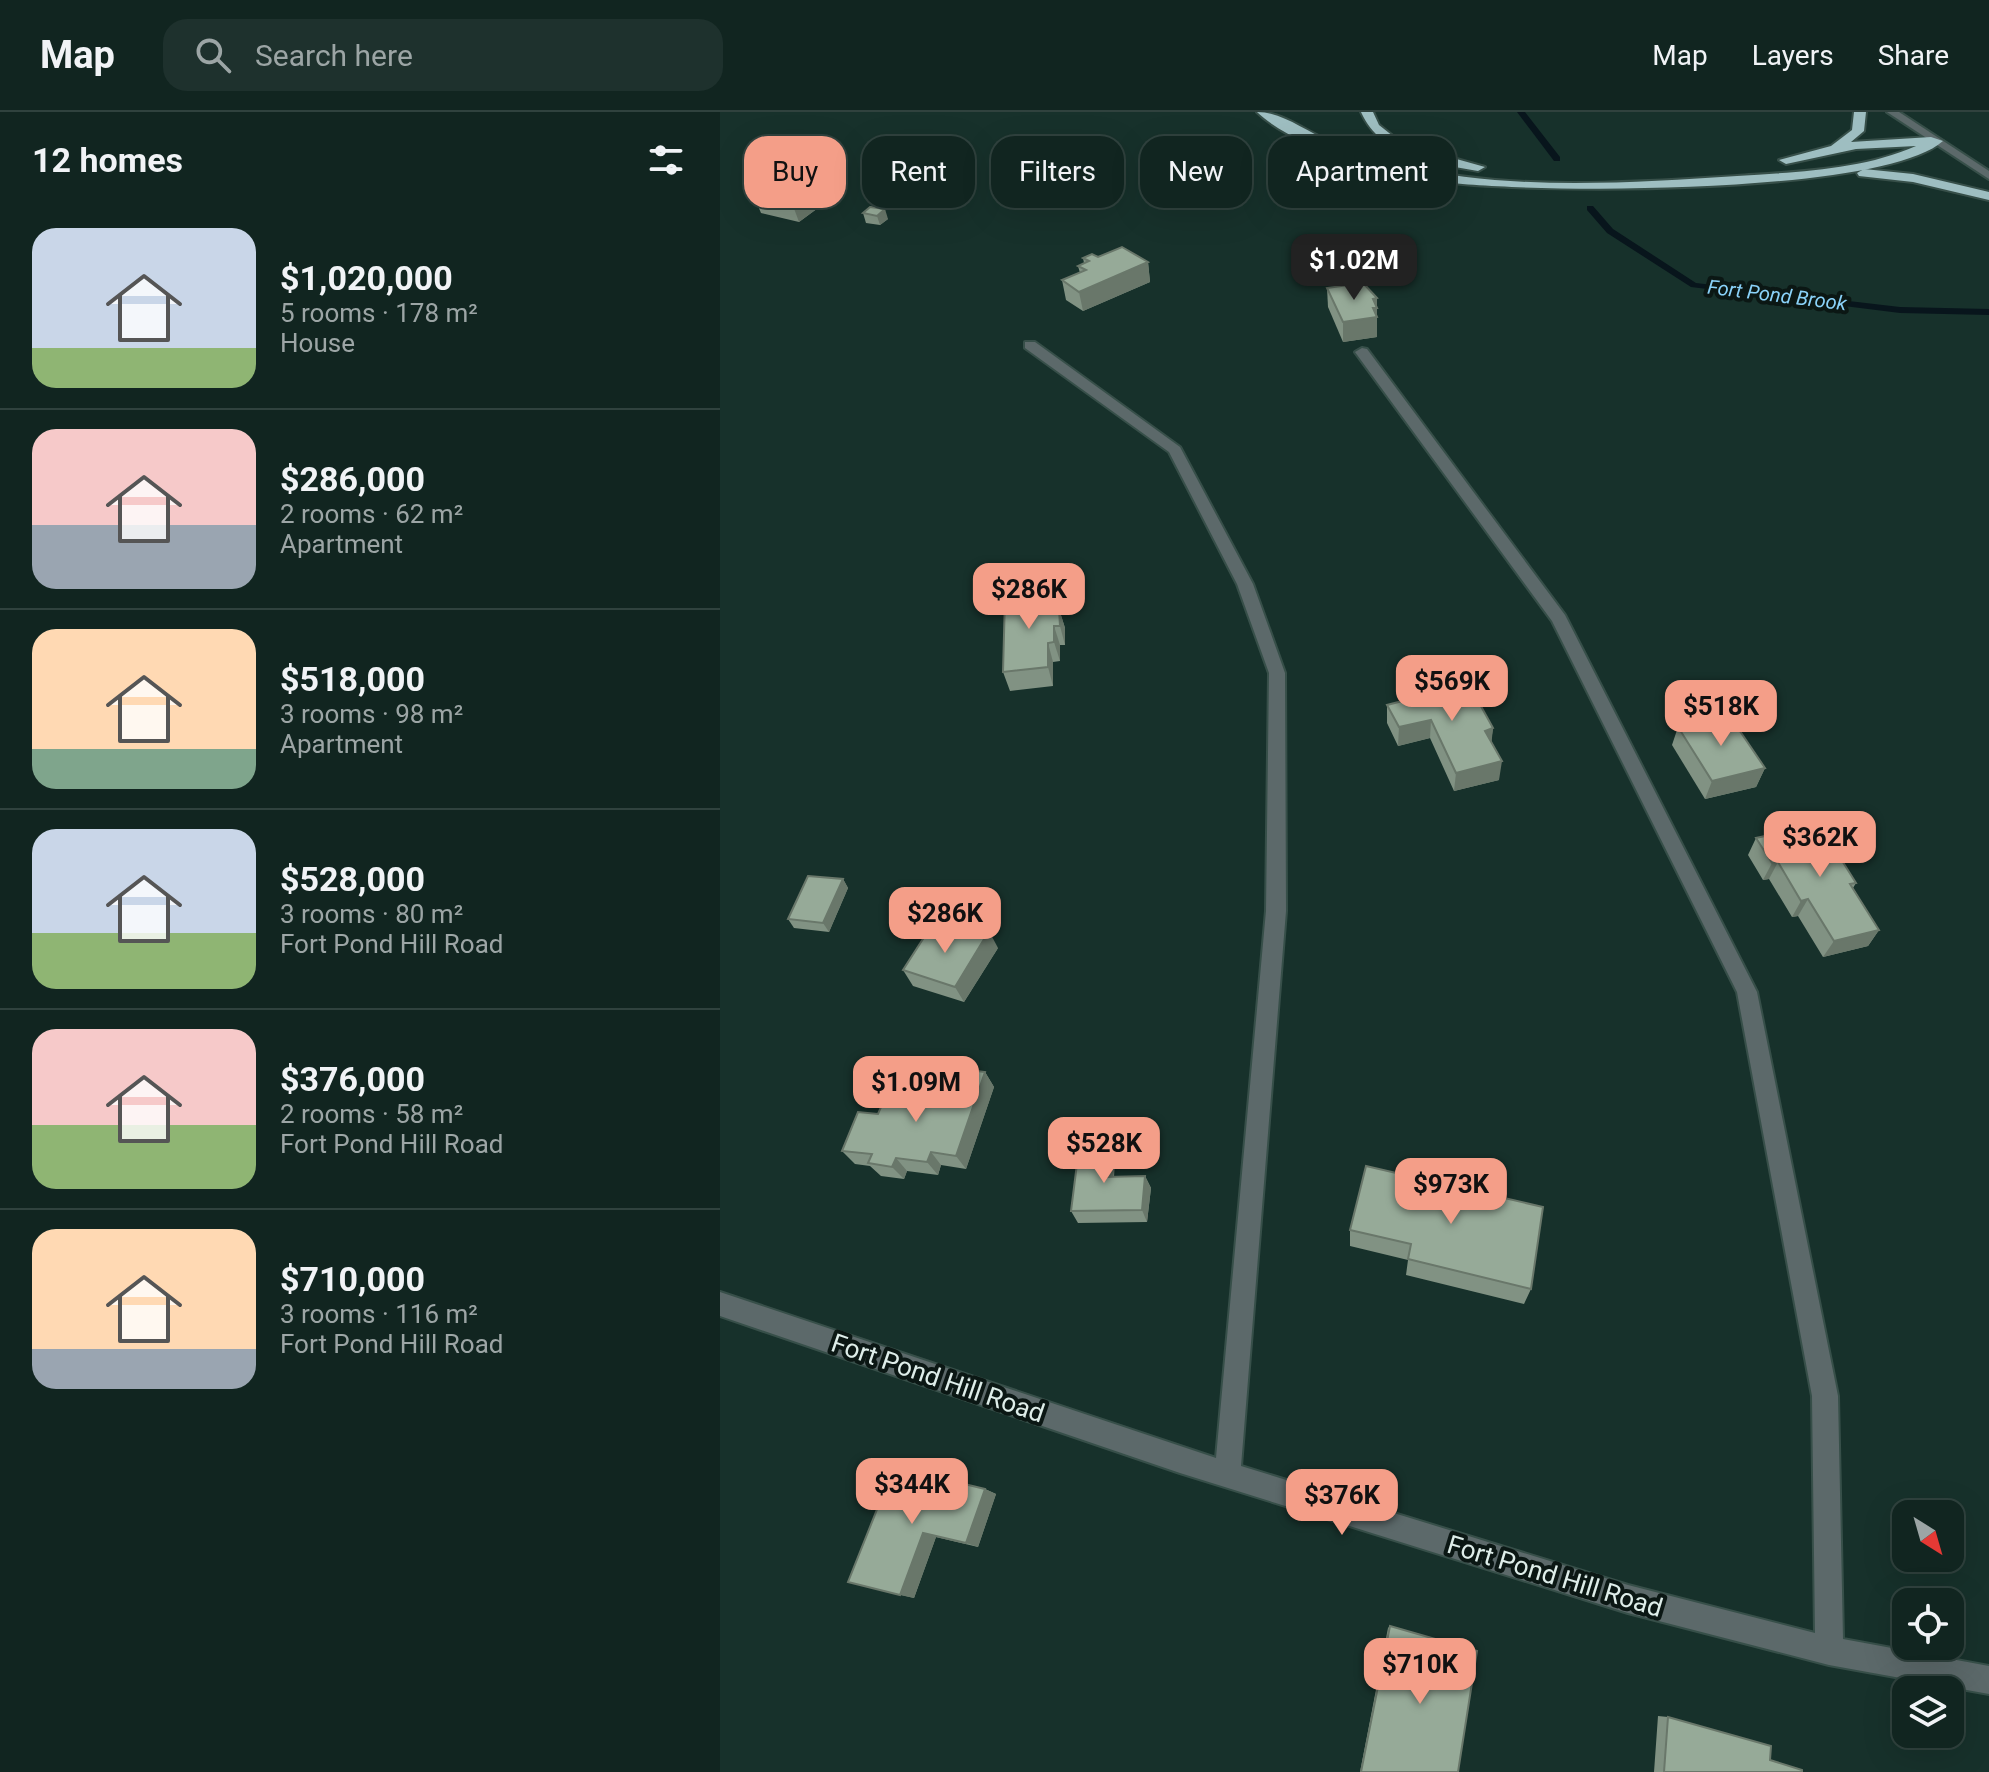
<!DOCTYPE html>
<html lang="en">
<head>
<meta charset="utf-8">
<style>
  :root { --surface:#112520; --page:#1e312d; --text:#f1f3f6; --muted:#9ca5a5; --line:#30423e; --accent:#f49e88 }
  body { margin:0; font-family:Roboto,sans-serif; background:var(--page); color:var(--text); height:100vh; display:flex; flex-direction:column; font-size:30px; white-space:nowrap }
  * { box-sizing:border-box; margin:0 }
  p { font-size:26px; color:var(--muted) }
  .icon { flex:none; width:44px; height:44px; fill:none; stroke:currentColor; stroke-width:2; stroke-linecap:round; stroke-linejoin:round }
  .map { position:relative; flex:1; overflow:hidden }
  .sheet { display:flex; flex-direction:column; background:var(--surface); width:720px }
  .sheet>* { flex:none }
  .banner { position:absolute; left:24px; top:24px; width:760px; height:72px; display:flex; gap:16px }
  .needle { width:52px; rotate:143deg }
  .tools { position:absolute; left:1172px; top:1388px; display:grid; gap:16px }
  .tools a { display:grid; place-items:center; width:72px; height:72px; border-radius:16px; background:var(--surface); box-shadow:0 8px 32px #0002,0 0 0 2px var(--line); font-size:40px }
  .price { position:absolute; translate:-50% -68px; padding:0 18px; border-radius:16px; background:var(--accent); color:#111; font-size:26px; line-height:52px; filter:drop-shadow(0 2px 4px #0008) }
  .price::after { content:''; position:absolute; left:50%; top:48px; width:24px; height:18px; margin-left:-12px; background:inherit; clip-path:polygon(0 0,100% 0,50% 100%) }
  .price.current { background:#222; color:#fff }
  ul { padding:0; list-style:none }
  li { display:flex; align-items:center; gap:24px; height:200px; padding:0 32px }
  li+li { border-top:2px solid var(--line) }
  li span { display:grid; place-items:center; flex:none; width:224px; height:160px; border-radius:24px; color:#555 }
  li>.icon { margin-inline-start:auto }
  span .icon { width:96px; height:96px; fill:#fffc; stroke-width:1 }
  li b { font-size:34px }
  h2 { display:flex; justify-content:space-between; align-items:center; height:96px; padding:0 32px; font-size:34px }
  .chip { padding:0 28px; border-radius:24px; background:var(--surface); box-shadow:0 8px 32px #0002,0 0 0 2px var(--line); font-size:28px; line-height:72px }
  .chip.current { background:var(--accent); color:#111 }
  header { display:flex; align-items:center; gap:48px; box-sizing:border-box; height:112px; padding:0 40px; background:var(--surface); border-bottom:2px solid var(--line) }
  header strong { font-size:38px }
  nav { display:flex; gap:44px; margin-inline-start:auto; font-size:28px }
  .search { width:560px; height:72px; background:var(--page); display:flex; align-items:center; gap:20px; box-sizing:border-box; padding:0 28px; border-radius:24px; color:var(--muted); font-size:30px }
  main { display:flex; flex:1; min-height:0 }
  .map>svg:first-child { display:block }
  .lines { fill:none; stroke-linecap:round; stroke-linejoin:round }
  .stream { fill:#08151c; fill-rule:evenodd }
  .minor-casing { stroke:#374f49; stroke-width:4 }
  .highway-casing { stroke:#374f49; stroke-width:4 }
  .minor { fill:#5c696a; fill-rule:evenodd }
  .highway { fill:#9ebec1; fill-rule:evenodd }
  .wall { fill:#819283 }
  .shaded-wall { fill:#69776a }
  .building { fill:#96aa98; stroke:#69776a; stroke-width:2 }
  .labels { text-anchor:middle; stroke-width:8; stroke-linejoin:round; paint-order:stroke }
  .far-water-label { font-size:20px; font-style:italic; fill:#8ad2f9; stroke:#0b1714 }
  .near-street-label { font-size:26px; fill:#deede9; stroke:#0b1714 }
</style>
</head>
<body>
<header>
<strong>Map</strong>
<div class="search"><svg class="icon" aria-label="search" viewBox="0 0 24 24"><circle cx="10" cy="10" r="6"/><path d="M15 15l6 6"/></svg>Search here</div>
<nav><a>Map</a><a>Layers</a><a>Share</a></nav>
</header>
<main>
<section class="sheet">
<h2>12 homes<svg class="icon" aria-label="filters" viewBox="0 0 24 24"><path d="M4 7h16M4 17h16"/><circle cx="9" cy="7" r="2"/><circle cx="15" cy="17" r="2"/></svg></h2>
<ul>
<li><span style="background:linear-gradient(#c9d6e8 75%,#8fb573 0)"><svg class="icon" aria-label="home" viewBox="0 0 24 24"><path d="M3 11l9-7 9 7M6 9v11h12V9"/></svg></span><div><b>$1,020,000</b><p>5 rooms · 178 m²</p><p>House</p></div></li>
<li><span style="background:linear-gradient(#f6c9c9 60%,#9aa5b1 0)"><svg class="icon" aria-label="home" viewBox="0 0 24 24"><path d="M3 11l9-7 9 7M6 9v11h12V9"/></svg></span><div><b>$286,000</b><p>2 rooms · 62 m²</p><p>Apartment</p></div></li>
<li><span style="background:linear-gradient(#ffd9b3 75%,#7fa58c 0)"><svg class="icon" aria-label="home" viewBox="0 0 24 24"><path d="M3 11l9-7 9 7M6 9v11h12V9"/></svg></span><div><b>$518,000</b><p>3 rooms · 98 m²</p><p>Apartment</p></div></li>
<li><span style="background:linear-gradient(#c9d6e8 65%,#8fb573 0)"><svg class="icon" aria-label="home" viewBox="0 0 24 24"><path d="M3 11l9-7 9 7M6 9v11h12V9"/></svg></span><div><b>$528,000</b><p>3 rooms · 80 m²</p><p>Fort Pond Hill Road</p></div></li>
<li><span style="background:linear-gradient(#f6c9c9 60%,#8fb573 0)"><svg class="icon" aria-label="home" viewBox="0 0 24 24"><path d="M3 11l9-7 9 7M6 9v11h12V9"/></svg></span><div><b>$376,000</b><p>2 rooms · 58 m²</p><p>Fort Pond Hill Road</p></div></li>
<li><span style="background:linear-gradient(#ffd9b3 75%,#9aa5b1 0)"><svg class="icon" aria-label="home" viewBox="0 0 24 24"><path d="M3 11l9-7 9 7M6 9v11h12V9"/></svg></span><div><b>$710,000</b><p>3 rooms · 116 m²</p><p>Fort Pond Hill Road</p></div></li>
</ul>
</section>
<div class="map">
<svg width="1269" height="1660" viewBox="0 0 1269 1660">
  <rect width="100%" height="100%" fill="#17312b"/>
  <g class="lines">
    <!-- stream -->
    <g class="stream">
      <path d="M797 0H805L840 45V49H834Z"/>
      <path d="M867 94H873L893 117 976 171 1180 195 1269 197V203L1180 201 971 175 887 121 867 98Z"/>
    </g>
    <defs>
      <g id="minor">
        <path d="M1167 0H1179L1269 59V67Z"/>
        <path d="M305 230H315L460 335 533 472 565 561 566 799 521 1354 908 1473 1095 1521 1092 1284 1017 880 832 509 635 240 642 236 647 237 845 503 1037 880 1118 1284 1123 1527 1269 1554V1582L1109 1553 908 1501 460 1361 0 1204V1180L496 1346 546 799 549 561 517 472 449 340 305 236Z"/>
      </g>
      <g id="highway">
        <path d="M537 0C562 0 585 19 609 29 633 40 658 48 684 54 790 79 909 71 1017 64 1076 60 1142 58 1196 34L1136 37 1066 52 1059 48 1111 34 1132 18 1134 0H1146L1144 19 1131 30 1211 25 1223 29C1161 84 804 82 716 69 666 61 573 35 537 0Z"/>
        <path d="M641 0H653L659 13 683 32 765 55 758 59C713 51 662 46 641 0Z"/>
        <path d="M1144 57 1193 62 1269 80V88L1193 70 1139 64 1137 61Z"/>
      </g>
    </defs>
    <!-- minor casing -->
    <use href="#minor" class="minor-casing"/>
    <!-- highway casing -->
    <use href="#highway" class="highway-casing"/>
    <!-- minor -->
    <use href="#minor" class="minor"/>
    <!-- highway -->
    <use href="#highway" class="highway"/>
  </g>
  <!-- wall -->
  <g class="wall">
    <path d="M96 66 103 85 96 90 98 96 79 110 41 101 33 82Z"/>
    <path d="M150 95 168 107 160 113 146 111 143 101Z"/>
    <path d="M378 145 428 150 430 170 363 199 346 188 342 168 360 161 358 154 364 151 363 146Z"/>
    <path d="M607 176 657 186V225L623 230 608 195Z"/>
    <path d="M339 497 345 516V533H340V549L333 550V574L290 579 283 560Z"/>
    <path d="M695 579 773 616 771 630 779 668 734 679 710 626 678 634 667 611V593L695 586Z"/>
    <path d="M958 615 1045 656 1036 675 985 687 952 633Z"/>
    <path d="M1036 726 1136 771 1133 776 1159 818 1148 834 1103 845 1078 804 1072 805 1049 767 1043 768 1028 743Z"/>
    <path d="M123 767 128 776 109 820 74 816 68 807Z"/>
    <path d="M278 836 244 890 193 874 183 858Z"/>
    <path d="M265 960 274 975 246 1057 221 1053 218 1063 187 1059 184 1067 161 1064 150 1054 135 1052 122 1039 158 1002 230 987Z"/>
    <path d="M389 1035 395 1048 394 1065 425 1064 431 1076 427 1110 358 1111 351 1099Z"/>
    <path d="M646 1054 811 1177 804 1192 686 1163 688 1148 630 1134V1118Z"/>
    <path d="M265 1377 276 1382 258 1435 216 1425 194 1486 128 1470Z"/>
    <path d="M670 1514 738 1660H640L668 1516Z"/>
    <path d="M938 1604 948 1605 1050 1648 1082 1660H934Z"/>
  </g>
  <!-- shaded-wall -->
  <g class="shaded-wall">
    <path d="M96 66 103 85 96 90 98 96 79 110 72 91 82 75Z"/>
    <path d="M165 97 168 107 160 113 157 104Z"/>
    <path d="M428 150 430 170 363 199 359 180Z"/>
    <path d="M657 186V225L623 230V210L653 187Z"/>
    <path d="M333 481 338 500 333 498Z"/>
    <path d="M339 497 345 516V533L340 514Z"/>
    <path d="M334 514 340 533V549L334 530Z"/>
    <path d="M328 531 333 550V574L328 555Z"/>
    <path d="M711 608 710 626 678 634 679 615Z"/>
    <path d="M773 616 771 635 765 619Z"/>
    <path d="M782 649 779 668 734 679 736 661Z"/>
    <path d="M1045 656 1036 675 985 687 992 669Z"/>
    <path d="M1058 750 1049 767 1043 768 1052 751Z"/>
    <path d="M123 767 128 776 109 820 103 811Z"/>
    <path d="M1088 787 1078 804 1072 805 1081 789Z"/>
    <path d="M1159 818 1148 834 1103 845 1114 829Z"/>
    <path d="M269 819 278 836 244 890 235 875Z"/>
    <path d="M265 960 274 975 246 1057 236 1044Z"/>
    <path d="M389 1035 395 1048 392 1077 386 1065Z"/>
    <path d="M211 1040 221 1053 218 1063 207 1050Z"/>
    <path d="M176 1046 187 1059 184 1067 172 1055Z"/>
    <path d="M425 1064 431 1076 427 1110 422 1098Z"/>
    <path d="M265 1377 276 1382 258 1435 246 1431Z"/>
    <path d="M203 1421 216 1425 194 1486 180 1483Z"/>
  </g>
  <!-- building -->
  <g class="building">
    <path d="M67 59 96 66 82 75 91 77 72 91 33 82Z"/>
    <path d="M150 95 165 97 157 104 143 101Z"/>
    <path d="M402 135 428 150 359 180 342 168 366 158 358 154 369 149 363 146 372 142 378 145Z"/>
    <path d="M643 171 657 186 653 187 657 196H653L657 205 623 210 607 176Z"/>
    <path d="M333 481V498L339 497 340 514H334V530L328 531V555L283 560 285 486Z"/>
    <path d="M746 567 773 616 765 619 782 649 736 661 711 608 679 615 667 593 698 585 695 579Z"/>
    <path d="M1009 603 1045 656 992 669 958 615Z"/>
    <path d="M1099 712 1136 771 1130 772 1159 818 1114 829 1088 787 1081 789 1058 750 1052 751 1036 726Z"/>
    <path d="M88 764 123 767 103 811 68 807Z"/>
    <path d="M212 813 251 825 257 816 269 819 235 875 183 858Z"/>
    <path d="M241 957 265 960 236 1044 211 1040 207 1050 176 1046 172 1055 148 1051 152 1042 122 1039 138 1000 158 1002 168 979 230 987Z"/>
    <path d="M389 1035 386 1065 425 1064 422 1098 351 1099 359 1036Z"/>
    <path d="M646 1054 823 1095 811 1177 688 1147 691 1132 630 1118Z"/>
    <path d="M174 1355 265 1377 246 1431 203 1421 180 1483 128 1470Z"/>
    <path d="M670 1514 757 1539 738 1660H641Z"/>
    <path d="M948 1605 1051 1634 1050 1648 1082 1658V1660H944Z"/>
  </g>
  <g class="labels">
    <!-- far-water labels -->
    <g class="far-water-label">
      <text transform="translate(1057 183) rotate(7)" y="7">Fort Pond Brook</text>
    </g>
    <!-- near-street labels -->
    <g class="near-street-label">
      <text transform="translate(218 1266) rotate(19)" y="9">Fort Pond Hill Road</text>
      <text transform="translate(835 1464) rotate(17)" y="9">Fort Pond Hill Road</text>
    </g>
  </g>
</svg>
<div class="tools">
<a><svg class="needle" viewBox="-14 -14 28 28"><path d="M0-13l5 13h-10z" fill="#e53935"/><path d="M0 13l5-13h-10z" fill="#9ca5a5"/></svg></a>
<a><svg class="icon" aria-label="locate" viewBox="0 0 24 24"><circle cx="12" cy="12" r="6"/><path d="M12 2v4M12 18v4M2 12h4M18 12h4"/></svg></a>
<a><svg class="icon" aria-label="layers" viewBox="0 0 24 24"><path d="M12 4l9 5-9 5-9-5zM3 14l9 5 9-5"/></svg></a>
</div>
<b class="price current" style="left:634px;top:190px">$1.02M</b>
<b class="price" style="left:309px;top:519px">$286K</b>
<b class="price" style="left:732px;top:611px">$569K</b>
<b class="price" style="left:1001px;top:636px">$518K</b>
<b class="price" style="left:1100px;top:767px">$362K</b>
<b class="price" style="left:225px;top:843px">$286K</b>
<b class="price" style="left:196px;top:1012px">$1.09M</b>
<b class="price" style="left:384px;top:1073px">$528K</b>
<b class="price" style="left:731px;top:1114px">$973K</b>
<b class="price" style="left:192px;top:1414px">$344K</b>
<b class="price" style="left:622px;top:1425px">$376K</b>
<b class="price" style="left:700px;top:1594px">$710K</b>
<div class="banner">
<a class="chip current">Buy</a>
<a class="chip">Rent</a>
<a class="chip">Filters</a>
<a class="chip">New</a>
<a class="chip">Apartment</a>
</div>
</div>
</main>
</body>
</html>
